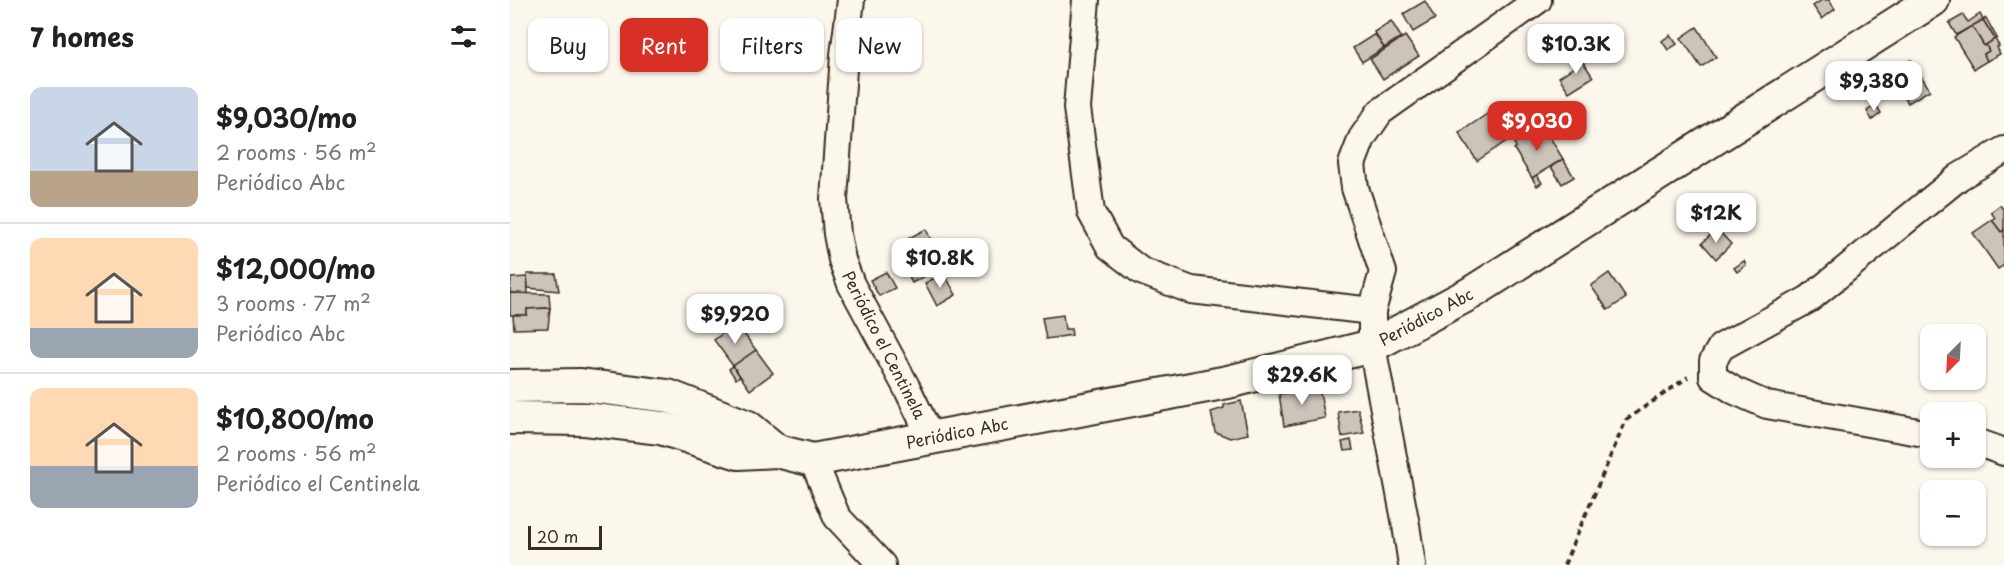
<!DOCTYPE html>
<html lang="en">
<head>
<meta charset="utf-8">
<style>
  :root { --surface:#fff; --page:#f2f2f2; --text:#202124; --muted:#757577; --line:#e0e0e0; --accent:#d93025 }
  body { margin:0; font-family:"Playpen Sans",sans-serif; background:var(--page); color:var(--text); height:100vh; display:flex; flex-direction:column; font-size:22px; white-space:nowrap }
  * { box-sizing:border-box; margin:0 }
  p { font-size:20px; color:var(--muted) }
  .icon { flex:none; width:33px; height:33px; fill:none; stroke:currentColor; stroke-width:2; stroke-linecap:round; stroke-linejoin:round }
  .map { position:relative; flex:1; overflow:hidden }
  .panel { display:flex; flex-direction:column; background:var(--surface); width:510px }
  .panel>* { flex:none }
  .guide { position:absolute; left:18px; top:18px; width:570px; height:54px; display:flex; gap:12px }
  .needle { width:39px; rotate:204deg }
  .fabs { position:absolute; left:1410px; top:324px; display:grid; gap:12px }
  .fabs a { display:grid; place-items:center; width:66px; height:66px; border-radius:12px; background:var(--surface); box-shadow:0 2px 4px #0004; font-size:30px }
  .scale { position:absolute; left:18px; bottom:15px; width:74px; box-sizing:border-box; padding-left:6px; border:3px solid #3b2a1e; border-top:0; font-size:16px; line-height:21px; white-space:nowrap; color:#3b2a1e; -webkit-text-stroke:4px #fbf7ec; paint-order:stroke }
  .price { position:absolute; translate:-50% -51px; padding:0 14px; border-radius:12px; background:#fff; color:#222; font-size:20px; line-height:39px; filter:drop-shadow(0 2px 3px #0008) }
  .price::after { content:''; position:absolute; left:50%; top:36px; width:18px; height:14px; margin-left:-9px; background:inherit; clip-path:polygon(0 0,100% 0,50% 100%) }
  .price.on { background:var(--accent); color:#fff }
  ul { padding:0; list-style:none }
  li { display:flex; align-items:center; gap:18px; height:150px; padding:0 30px }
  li+li { border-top:2px solid var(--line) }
  li span { display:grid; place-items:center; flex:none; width:168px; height:120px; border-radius:12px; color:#555 }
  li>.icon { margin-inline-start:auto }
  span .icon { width:72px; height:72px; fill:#fffc; stroke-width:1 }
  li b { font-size:26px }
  h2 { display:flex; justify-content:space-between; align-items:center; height:72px; padding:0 30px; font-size:26px }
  .pill { padding:0 21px; border-radius:12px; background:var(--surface); box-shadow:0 2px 4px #0004; font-size:21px; line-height:54px }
  .pill.on { background:var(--accent); color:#fff }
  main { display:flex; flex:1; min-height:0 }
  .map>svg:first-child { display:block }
  .building { fill:#ccc4b9; stroke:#3b2a1e; stroke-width:1.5 }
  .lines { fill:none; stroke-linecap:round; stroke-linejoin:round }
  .minor-casing { stroke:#3b2a1e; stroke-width:30 }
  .tertiary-casing { stroke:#3b2a1e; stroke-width:36 }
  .path { stroke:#3b2a1e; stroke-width:4; stroke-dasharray:6 4.5; stroke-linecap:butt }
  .minor { stroke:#fbf7ec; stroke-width:26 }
  .tertiary { stroke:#fbf7ec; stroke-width:32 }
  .labels { text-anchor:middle; stroke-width:5; stroke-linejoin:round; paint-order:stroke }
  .street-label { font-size:16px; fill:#3b2a1e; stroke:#fbf7ec }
</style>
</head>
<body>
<main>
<section class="panel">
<h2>7 homes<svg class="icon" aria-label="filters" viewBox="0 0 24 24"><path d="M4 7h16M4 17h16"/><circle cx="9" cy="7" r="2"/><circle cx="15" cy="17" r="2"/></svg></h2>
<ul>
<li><span style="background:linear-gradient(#c9d6e8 70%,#b9a48a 0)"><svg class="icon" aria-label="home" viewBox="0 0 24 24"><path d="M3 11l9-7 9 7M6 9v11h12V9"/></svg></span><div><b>$9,030/mo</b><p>2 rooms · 56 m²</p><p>Periódico Abc</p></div></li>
<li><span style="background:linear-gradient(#ffd9b3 75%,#9aa5b1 0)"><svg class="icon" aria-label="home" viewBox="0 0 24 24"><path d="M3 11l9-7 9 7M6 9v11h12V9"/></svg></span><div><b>$12,000/mo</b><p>3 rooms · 77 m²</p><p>Periódico Abc</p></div></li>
<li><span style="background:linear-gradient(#ffd9b3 65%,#9aa5b1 0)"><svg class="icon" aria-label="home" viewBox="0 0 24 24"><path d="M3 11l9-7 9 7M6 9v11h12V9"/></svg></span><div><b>$10,800/mo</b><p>2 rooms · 56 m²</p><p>Periódico el Centinela</p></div></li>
</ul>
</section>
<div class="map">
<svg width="1494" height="565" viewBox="0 0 1494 565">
  <rect width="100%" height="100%" fill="#fbf7ec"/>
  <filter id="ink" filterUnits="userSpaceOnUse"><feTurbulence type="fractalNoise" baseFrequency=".0167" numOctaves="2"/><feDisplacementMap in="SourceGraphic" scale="12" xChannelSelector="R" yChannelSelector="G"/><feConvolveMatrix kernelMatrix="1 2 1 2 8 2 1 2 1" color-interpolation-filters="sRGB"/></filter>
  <g filter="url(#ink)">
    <!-- building -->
    <g class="building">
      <path d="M1312 0H1319L1325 9 1312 19 1303 6Z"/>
      <path d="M915 1 925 19 903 32 893 14Z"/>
      <path d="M1470 14 1473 20 1446 35 1439 23 1453 15 1458 22Z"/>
      <path d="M1476 18 1487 38 1485 39 1473 20Z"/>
      <path d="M1473 20 1485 39 1474 46 1462 26Z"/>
      <path d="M881 21 891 37 874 48 864 32Z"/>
      <path d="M1462 26 1474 46 1476 45 1479 51 1474 54 1477 61 1464 69 1444 37Z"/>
      <path d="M1187 27 1206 57 1191 67 1171 38Z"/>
      <path d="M865 34 874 48 852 62 843 48Z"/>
      <path d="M1160 35 1167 44 1158 50 1152 41Z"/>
      <path d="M895 36 909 56 873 79 860 59Z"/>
      <path d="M1485 39 1489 46 1487 47 1490 54 1477 61 1474 54 1479 51 1476 45Z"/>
      <path d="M1069 56 1083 77 1059 92 1049 77 1064 67 1060 61Z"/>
      <path d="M1401 60 1420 90 1398 103 1380 72Z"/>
      <path d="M1369 69 1380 89 1362 100 1355 87 1343 94 1339 86Z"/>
      <path d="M1366 105 1371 113 1362 120 1357 111Z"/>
      <path d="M980 112 998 140 967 161 949 133Z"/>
      <path d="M1033 126 1053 159 1022 178 1004 149 1006 147 1004 143Z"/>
      <path d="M1053 159 1064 177 1052 184 1041 167Z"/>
      <path d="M1027 175 1032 183 1027 186 1022 178Z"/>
      <path d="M1490 205 1494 211V230L1491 232 1482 220 1485 218 1481 212Z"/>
      <path d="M1482 220 1491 232 1494 230V265L1488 269 1463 233Z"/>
      <path d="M416 229 425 249 424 250 423 248 409 256 399 238Z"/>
      <path d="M1207 229 1221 244 1206 259 1192 243Z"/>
      <path d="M435 244 443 260 432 267 424 250Z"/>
      <path d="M423 248 432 267 402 283 393 264Z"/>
      <path d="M406 250 409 256 393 264 390 257Z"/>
      <path d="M1234 261 1236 265 1227 272 1224 268Z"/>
      <path d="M376 272 385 288 369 296 360 280Z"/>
      <path d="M434 273 446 295 427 306 415 283Z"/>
      <path d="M1099 273 1116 298 1098 310 1081 286Z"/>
      <path d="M17 274H46L49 291 18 288Z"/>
      <path d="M17 277 18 294 0 293 1 278Z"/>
      <path d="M0 293 39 294 40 308 17 309V315H0Z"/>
      <path d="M40 308 38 328 4 329 3 315H17V309Z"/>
      <path d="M553 315 555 329H561L562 335 536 339 532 318Z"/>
      <path d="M226 323 246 350 223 366 204 340Z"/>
      <path d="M246 350 263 373 240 390 223 366Z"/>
      <path d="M223 366 230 376 226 379 219 369Z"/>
      <path d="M809 387 815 418 774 426 769 394Z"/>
      <path d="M731 401 738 434 720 438 705 432 701 412 714 408V405Z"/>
      <path d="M848 409 854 433 832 437 828 412Z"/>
      <path d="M841 440 843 450 834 451 832 442Z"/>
    </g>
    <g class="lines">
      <defs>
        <g id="minor">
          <path d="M341 0 334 55 324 199 327 234 332 260 341 284 398 390 421 438"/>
          <path d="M576 0 567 108 581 212 600 247 631 271 681 290 862 311"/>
          <path d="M1420 434 1257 405 1225 391 1203 377V361L1211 347 1299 299 1449 177 1494 150"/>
          <path d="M1466 442 1494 452"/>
          <path d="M303 460 327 517 372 565"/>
          <path d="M902 565 896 525 862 346V311L873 272 845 188 842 164 852 138 870 112 1028 0"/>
        </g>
        <g id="tertiary">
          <path d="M0 386 71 385 158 396 238 427 267 451"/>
          <path d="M0 418 75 419 151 428 229 453 267 451 303 460 718 382 862 346 961 293 1423 0"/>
        </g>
      </defs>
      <!-- minor casing -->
      <use href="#minor" class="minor-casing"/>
      <!-- tertiary casing -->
      <use href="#tertiary" class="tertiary-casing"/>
      <!-- path -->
      <path class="path" d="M1054 565 1116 420 1178 377"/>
      <!-- minor -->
      <use href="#minor" class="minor"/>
      <!-- tertiary -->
      <use href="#tertiary" class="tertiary"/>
    </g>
  </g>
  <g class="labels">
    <!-- street labels -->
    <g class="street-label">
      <text transform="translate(916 317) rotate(-28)" y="6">Periódico Abc</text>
      <text transform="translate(374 345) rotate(63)" y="6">Periódico el Centinela</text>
      <text transform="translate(447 433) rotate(-11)" y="6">Periódico Abc</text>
    </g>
  </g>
</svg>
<div class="fabs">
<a><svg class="needle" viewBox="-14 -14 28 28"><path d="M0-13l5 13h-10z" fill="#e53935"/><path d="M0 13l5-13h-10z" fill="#757577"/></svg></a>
<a>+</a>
<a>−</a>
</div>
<div class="scale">20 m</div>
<b class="price" style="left:1066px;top:75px">$10.3K</b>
<b class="price" style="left:1364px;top:112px">$9,380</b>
<b class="price on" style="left:1027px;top:152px">$9,030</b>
<b class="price" style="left:1206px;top:244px">$12K</b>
<b class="price" style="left:430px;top:289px">$10.8K</b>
<b class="price" style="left:225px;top:345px">$9,920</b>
<b class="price" style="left:792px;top:406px">$29.6K</b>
<div class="guide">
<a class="pill">Buy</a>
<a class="pill on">Rent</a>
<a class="pill">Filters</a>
<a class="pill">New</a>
</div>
</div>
</main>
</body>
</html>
